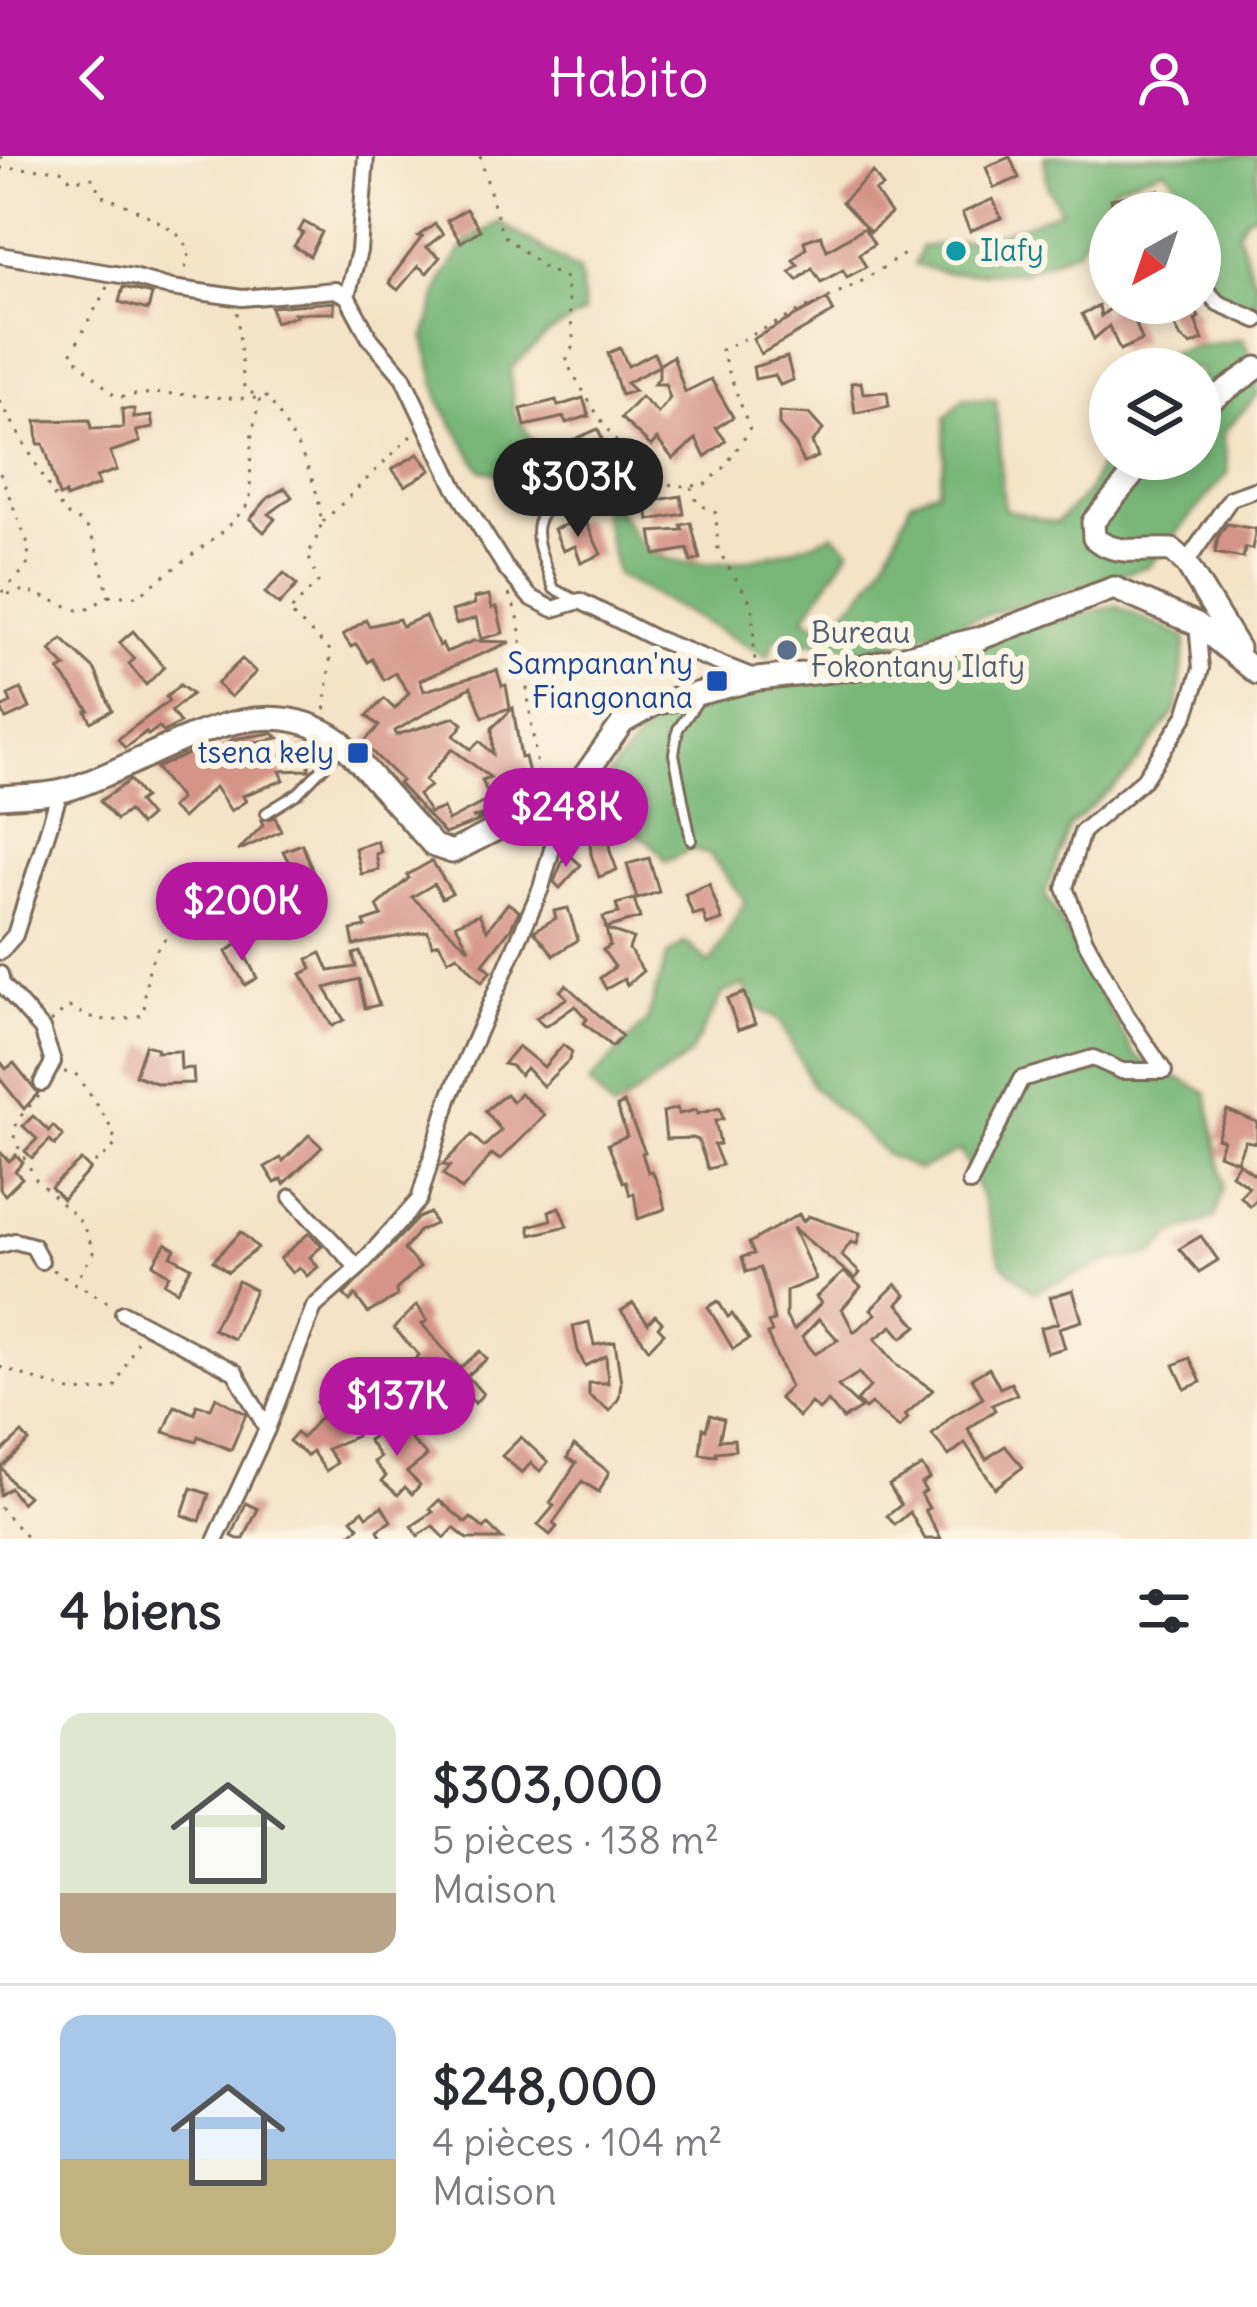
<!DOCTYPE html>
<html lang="fr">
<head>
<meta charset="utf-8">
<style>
  :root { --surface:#fff; --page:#f7f7f7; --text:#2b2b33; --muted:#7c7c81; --line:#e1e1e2; --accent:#b5179e }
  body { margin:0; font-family:Delius,sans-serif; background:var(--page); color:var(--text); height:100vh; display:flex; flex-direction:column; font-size:45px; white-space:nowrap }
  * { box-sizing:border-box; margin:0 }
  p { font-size:39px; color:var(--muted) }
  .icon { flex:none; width:66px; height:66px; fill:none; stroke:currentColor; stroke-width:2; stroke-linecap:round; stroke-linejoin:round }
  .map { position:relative; height:1383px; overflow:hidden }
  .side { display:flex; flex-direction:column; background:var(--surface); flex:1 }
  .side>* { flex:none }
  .needle { width:78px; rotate:220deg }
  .controls { position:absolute; left:1089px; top:36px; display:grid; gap:24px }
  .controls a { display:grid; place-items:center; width:132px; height:132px; border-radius:50%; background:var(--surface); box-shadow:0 6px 18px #0003; font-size:60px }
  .price { position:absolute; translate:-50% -102px; padding:0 27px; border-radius:42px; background:var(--accent); color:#fff; font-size:39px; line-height:78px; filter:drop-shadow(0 3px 6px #0008) }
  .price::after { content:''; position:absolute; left:50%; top:72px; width:36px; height:27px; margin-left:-18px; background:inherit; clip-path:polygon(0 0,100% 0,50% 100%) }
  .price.current { background:#222; color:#fff }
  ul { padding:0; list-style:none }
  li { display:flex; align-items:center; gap:36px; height:300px; padding:0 60px }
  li+li { border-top:3px solid var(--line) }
  li span { display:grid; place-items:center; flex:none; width:336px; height:240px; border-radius:24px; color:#555 }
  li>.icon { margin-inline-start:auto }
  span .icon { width:144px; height:144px; fill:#fffc; stroke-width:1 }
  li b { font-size:51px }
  h2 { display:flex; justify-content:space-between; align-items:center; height:144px; padding:0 60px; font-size:51px }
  header { display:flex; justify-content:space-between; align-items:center; height:156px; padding:0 60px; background:var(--accent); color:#fff; font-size:54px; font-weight:600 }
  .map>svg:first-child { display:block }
  .forest { fill:#78b778; stroke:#5a704b; stroke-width:3 }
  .building { fill:#d69489; fill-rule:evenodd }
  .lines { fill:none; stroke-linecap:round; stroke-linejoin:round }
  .lane-casing { stroke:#7c6b59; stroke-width:14 }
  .street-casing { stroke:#7c6b59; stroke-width:20 }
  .secondary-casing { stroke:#7c6b59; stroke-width:27 }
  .path { stroke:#7c6b59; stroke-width:3; stroke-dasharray:3 9; stroke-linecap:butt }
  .lane { stroke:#fff; stroke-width:8 }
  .street { stroke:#fff; stroke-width:14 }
  .secondary { stroke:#fff; stroke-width:21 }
  .culture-dot { fill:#0f9aa8; stroke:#fcf5e5; stroke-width:4.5 }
  .service-dot { fill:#5c6f8a; stroke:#fcf5e5; stroke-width:4.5 }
  .transit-dot { fill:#1a4fb4; stroke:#fcf5e5; stroke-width:4.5 }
  .labels { text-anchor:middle; stroke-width:12; stroke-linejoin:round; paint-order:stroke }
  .culture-label { font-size:30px; fill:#0d838f; stroke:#fcf5e5; text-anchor:start }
  .service-label { font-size:30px; fill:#4e5e75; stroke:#fcf5e5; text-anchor:start }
  .transit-label { font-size:30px; fill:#164399; stroke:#fcf5e5; text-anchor:end }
</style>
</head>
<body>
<header><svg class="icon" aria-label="back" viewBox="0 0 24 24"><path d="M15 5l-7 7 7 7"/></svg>Habito<svg class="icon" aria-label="person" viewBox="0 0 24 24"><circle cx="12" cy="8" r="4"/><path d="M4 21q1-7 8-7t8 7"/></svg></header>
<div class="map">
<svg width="1257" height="1383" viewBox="0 0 1257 1383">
  <rect width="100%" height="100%" fill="#fcf5e5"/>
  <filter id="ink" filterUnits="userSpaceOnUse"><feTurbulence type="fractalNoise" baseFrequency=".00833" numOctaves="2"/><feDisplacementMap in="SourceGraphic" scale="24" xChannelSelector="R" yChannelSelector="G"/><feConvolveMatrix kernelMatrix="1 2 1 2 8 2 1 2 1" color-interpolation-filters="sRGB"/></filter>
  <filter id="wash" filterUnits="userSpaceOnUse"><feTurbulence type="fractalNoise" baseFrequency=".004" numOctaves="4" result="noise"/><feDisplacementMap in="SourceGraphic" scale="48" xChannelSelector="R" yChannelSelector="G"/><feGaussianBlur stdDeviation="2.7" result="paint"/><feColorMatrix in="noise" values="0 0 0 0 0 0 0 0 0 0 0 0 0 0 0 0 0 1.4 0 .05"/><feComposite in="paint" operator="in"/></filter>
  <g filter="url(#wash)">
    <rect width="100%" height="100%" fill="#f4e3c7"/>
    <!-- forest -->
    <g class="forest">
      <path d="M1044 0H1257V57L1247 61 1238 75 1252 120 1257 122V148H1237L1200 128V57H1191L1180 30 1165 13 1115 30 1078 93 1021 116 946 117 915 109 921 91C972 86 1015 76 1061 54L1048 31Z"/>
      <path d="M499 66 580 116 584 157 550 176 510 213 514 257 542 298 511 321 481 314 440 247 425 182 443 121 467 86Z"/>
      <path d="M1243 183 1257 216V239L1223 277 1228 316 1149 410 870 494 775 482 768 501 617 419 599 342C633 357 626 381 649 395 694 422 788 399 833 378L850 393 804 462 820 469C869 450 893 390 911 345L937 334 944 305 945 262 964 243 996 244 1004 353 1056 367 1088 336 1108 288 1098 230 1110 222V303H1200V213H1129L1182 193Z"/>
      <path d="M1116 450 1186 482 1177 553 1128 618 1069 670 1045 738 1135 900 1207 937 1224 1029 1215 1061 1173 1078 1154 1098 1110 1105 1033 1136 1001 1106 982 1041 960 994 919 1014 887 999 813 931 780 865 754 850 744 829 723 837 689 900 613 955 589 927 647 865 667 800 685 786 710 808 745 745 710 699 691 693 666 706C650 675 611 668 579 656L641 579 669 559Z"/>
    </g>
    <g id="blocks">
      <!-- building -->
      <g class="building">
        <path d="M1010 1 1019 22 994 32 986 11Z"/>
        <path d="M873 16 883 31 875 35 891 58 870 76 842 46Z"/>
        <path d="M1159 34 1163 57H1114L1111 43Z"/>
        <path d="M993 43 1001 62 970 75 962 57Z"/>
        <path d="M466 53 480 74 461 86 447 65Z"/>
        <path d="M304 66 322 76 310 100 294 90 303 77 299 75Z"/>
        <path d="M435 68 443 78 426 91 440 101 427 117 418 110 398 134 389 127 394 118 422 81 418 80Z"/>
        <path d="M864 72 874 88 859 98 866 111 847 121 843 114 821 126 812 112 798 124 790 116 798 109 793 104 806 92 804 85 821 79 827 94Z"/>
        <path d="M123 131 152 138 148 154 119 146Z"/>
        <path d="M827 143 834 156 761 198 753 183Z"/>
        <path d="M334 146V157H294L296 160 275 166 271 151Z"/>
        <path d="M1117 147 1130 163 1134 162 1142 184 1120 194 1109 170 1094 183 1082 158 1099 150 1101 160Z"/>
        <path d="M1163 147H1189L1199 161 1195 164 1203 184 1191 189 1181 182Z"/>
        <path d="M620 192 628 210 654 197 659 209 673 200 685 236 711 223 733 261 716 272 726 285 705 301 696 283 673 303 657 283 651 290 621 262 641 241 658 257 670 242 665 228H654L659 222V210L626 227 635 235 621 239 608 197Z"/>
        <path d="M787 201 793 224 780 229 775 219 755 223 753 211Z"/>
        <path d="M861 226 863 237 887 236 889 250 855 257 851 227Z"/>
        <path d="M583 242 589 260 566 267 564 261 525 270 521 253 556 244 558 250Z"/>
        <path d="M122 253H134V262L151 260 153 272 136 275 140 286 110 296 117 314 96 321 99 329 66 342 65 338 59 340 47 298 43 288H38L36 265 90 264 91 273 123 272Z"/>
        <path d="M779 256 809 258 823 274 812 286 818 301 803 307 796 289 779 269Z"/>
        <path d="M598 273 610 303 599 307 595 297 577 305 568 286Z"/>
        <path d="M418 298 431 314 405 330 392 313Z"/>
        <path d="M285 332 292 341 269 358 275 363 264 376 250 363 268 342Z"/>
        <path d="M681 340 684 358 649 364 646 346Z"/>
        <path d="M584 362 601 398 581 407 575 390 563 395 554 373Z"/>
        <path d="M691 367 700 403 691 406 688 393 655 399 651 376 683 374 681 369Z"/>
        <path d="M1227 368 1256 373 1252 393 1245 392 1243 402 1215 397 1218 381Z"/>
        <path d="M284 417 297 429 279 449 265 437Z"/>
        <path d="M489 439 492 452 497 451 503 477 481 483 476 462 456 468 452 455 475 448 474 442Z"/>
        <path d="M425 460 439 490 442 488 446 496 473 485 510 486 420 524 424 535 497 514 502 530 506 529 510 552 483 561 471 531 395 575 396 579 455 561 463 568 454 580 471 593 480 585 493 598 492 572 513 552 521 602 525 601 535 642 472 662H486L445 678 398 627 402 625 363 587 379 570 367 560 384 543 395 553 409 537 395 517 384 524 372 503 368 506 356 488 351 491 343 479 366 464 369 470 399 463 402 470ZM452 593 490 621 482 624 490 643 448 665 443 652 430 657 418 639 430 630 425 624Z"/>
        <path d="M133 475 164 511 146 529 129 508 134 503 119 487Z"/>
        <path d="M62 483 95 514 112 554 91 566 86 555 89 554 59 515 66 511 50 495Z"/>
        <path d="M242 503 256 516 231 541 217 528Z"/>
        <path d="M180 529 192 538 171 555 180 567 163 576 159 571 148 579 146 576 125 592 118 583 169 545 166 541Z"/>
        <path d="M21 533 30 552 6 563 1 552 11 547 8 539Z"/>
        <path d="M272 577 279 582 256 586 265 606 314 588 327 595 309 598V614L280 615 284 624 242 640 246 645 231 655 215 631 182 662 171 652 180 643 156 612 202 592 210 601 233 583Z"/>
        <path d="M130 624 144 642 138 646 150 660 140 669 128 655 116 664 100 645Z"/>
        <path d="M275 661 281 675 238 695 263 669 261 664Z"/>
        <path d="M594 665H608L610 695 617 714 599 721 591 698 589 671Z"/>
        <path d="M377 685 381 696 376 698 379 714 361 718 355 692Z"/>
        <path d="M302 688 313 716 297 722 283 695Z"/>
        <path d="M566 696 581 709 560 732 554 726Z"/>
        <path d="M649 702 659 736 637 743 627 708Z"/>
        <path d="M432 705 452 737 442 742 434 728 412 741 469 793 456 768 479 758 487 774 508 747 519 755 511 772 483 808 491 815 482 826 457 799 448 804 439 787 432 789 428 775 354 789 351 774 366 771 364 766 382 760 377 750 409 722 407 719Z"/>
        <path d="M709 728 722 764 707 769 703 756 693 759 685 738Z"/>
        <path d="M634 743 640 762 606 772 603 761 619 757 616 748Z"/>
        <path d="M568 752 578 784 554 799 534 775 556 762 554 755Z"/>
        <path d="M606 773 633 782 629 793 643 815 627 829 624 823 606 833 600 822 615 811 603 794 610 789Z"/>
        <path d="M239 787 257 822 245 829 226 796Z"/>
        <path d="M360 796 379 849 365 852 359 823 325 832 344 864 332 870 301 818 312 813 308 803 321 797 329 815 356 811 353 798Z"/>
        <path d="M566 829 622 880 612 891 584 867 587 863 575 850 548 869 544 870 536 862 567 842 560 835Z"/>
        <path d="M744 837 755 868 738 874 727 843Z"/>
        <path d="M145 889 157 892 156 896 180 895 181 913 193 912 194 927 159 928 135 919Z"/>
        <path d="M563 889 572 896 569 904 543 930 526 912 520 919 512 910 503 908 518 890 544 911Z"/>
        <path d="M0 905 6 913 14 907 38 937 24 953 0 923Z"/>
        <path d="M520 937 545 959 500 1004 492 998 462 1034 443 1018 450 1010 442 1009 472 979 484 991 501 974 485 955 506 938 513 946Z"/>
        <path d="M624 947 645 996 642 997 648 1016 652 1015 661 1035 665 1053 638 1063 634 1037 630 1039 626 1025 623 1026 608 988 627 980 617 950Z"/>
        <path d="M677 952 679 958 696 954 697 958 720 952 723 963 715 965 720 988 714 989 722 1009 708 1013 698 984 693 982 666 983 663 956Z"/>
        <path d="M1227 954 1257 966V987L1245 985 1237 1005 1218 998 1223 984 1217 982Z"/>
        <path d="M33 960 49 975 53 970 63 980 55 989 50 984 32 1002 25 995 37 983 23 970Z"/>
        <path d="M309 979 322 991 284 1028 282 1023 275 1027 265 1011 281 1002 283 1005Z"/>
        <path d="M0 996 9 1005 16 999 23 1006 15 1015 22 1022 5 1039 0 1033Z"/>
        <path d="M81 1004 90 1013 63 1043 51 1031Z"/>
        <path d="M1239 1007 1257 1020V1043L1250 1050 1240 1040 1249 1031 1231 1018Z"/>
        <path d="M559 1051 567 1070 531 1079 529 1070 551 1064 549 1055Z"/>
        <path d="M430 1057 435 1068 419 1075 404 1094 420 1111 396 1134 397 1140 368 1157 355 1139 350 1145 344 1139 418 1062Z"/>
        <path d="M799 1058 803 1066 808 1060 860 1077 857 1088 851 1086 841 1099 860 1117 855 1123 793 1072 816 1123 786 1135V1161L794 1174 821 1147 816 1141 844 1116 861 1131 842 1153 854 1176 876 1158 871 1153 896 1128 906 1139 898 1148 917 1170 902 1182 892 1170 875 1183 898 1210 933 1234 905 1259 908 1262 899 1272 871 1248 865 1253 857 1245 870 1231 859 1217 838 1230 861 1252 843 1263 828 1245 819 1254 811 1247 799 1261 779 1242 790 1231 767 1178 772 1176 768 1167 774 1165 767 1132 760 1112 746 1116 742 1101 754 1098 749 1087ZM819 1163 838 1184 815 1198 802 1181Z"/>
        <path d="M241 1076 258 1092 228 1116 213 1105Z"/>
        <path d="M309 1077 322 1090 310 1101 318 1111 307 1120 299 1111 292 1117 280 1103Z"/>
        <path d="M1201 1080 1218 1104 1199 1116 1179 1093Z"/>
        <path d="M166 1087 175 1093 171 1100 191 1111 177 1135 164 1127 169 1119 153 1108Z"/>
        <path d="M238 1125 255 1134 234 1183 213 1173Z"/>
        <path d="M1073 1134 1082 1165 1059 1172 1065 1192 1047 1197 1040 1172 1058 1167 1050 1141Z"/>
        <path d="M718 1145 728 1161 732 1158 749 1183 733 1193 708 1151Z"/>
        <path d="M633 1147 648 1167 655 1159 662 1166 658 1171 664 1177 649 1193 621 1155Z"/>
        <path d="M417 1149 427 1165 422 1168 460 1212 480 1195 487 1203 467 1220 483 1238 475 1247 462 1235 454 1241 443 1228 433 1239 408 1210 419 1199 394 1172Z"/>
        <path d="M589 1166 594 1189 615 1186 621 1227 619 1242 610 1255 589 1240V1227H608L606 1200 585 1210 578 1195 573 1170Z"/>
        <path d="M1190 1202 1201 1226 1185 1233 1174 1209Z"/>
        <path d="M989 1212 1000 1232 1011 1227 1017 1238 992 1249 995 1254 968 1273 986 1303 1005 1290 1023 1311 995 1332 965 1287 949 1300 932 1279 951 1261 983 1242 972 1222Z"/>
        <path d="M346 1230 360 1241 345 1255 356 1280 327 1293 337 1307 326 1315 312 1295 307 1300 289 1285 296 1277 302 1282 324 1257 316 1246Z"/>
        <path d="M216 1241 246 1258 231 1294 198 1280 196 1286 164 1276 175 1250 195 1258 196 1249 211 1252Z"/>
        <path d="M710 1259 724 1263 719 1284 734 1283 735 1294 716 1296V1300L700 1298 703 1272 706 1274Z"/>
        <path d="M398 1270 427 1300 407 1316 420 1329 412 1338 405 1331 398 1339 382 1325 386 1320 374 1306 380 1301 368 1284 383 1274 388 1280Z"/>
        <path d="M22 1277 29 1285 1 1311 13 1328 28 1340 21 1347 10 1332 0 1339V1297Z"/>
        <path d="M521 1281 548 1306 540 1315 531 1307 522 1317 502 1300Z"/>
        <path d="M574 1289 609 1316 599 1336 582 1325 553 1368 557 1371 550 1379 538 1369 554 1350 550 1347 576 1307 567 1302Z"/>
        <path d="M922 1310 930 1322 921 1328 926 1335 921 1338 929 1352 925 1354 941 1383H925L910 1356 895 1369 887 1360 901 1349 889 1329Z"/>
        <path d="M191 1332 209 1338 200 1365 182 1359Z"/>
        <path d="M439 1344 466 1367 471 1362 484 1373 488 1369 502 1383H467L454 1372 445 1382 433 1370 418 1380 412 1370 433 1356 430 1353Z"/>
        <path d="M246 1347 258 1353 244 1383H238L232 1380Z"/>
        <path d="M382 1350 391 1365 378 1374 382 1383H344L359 1371 352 1363 363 1354 367 1360Z"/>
      </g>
    </g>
  </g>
  <g filter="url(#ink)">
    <use href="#blocks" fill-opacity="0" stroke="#7c6b59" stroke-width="3"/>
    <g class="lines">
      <defs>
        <g id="lane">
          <path d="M579 445 554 433C528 364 527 366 585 320"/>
          <path d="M266 657 298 637 343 591"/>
          <path d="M691 684 674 598 678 573 699 543"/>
        </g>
        <g id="street">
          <path d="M0 99 133 121 172 132 242 142 335 134 347 140 369 181 403 221 455 331 505 411 530 441 553 453 580 445 654 482 754 521"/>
          <path d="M1200 128 1218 147 1257 164"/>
          <path d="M347 140 359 95 366 0"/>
          <path d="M1186 407 1231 342 1257 333"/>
          <path d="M0 796 15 779 60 636"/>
          <path d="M0 818 2 828 42 873 53 906 42 927"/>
          <path d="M970 1027 1021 923 1093 902 1122 915H1164L1127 860 1085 784 1065 732 1082 676 1144 623 1186 559 1201 513 1197 468"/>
          <path d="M291 1041 358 1112"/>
          <path d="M0 1089 15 1085 33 1090 41 1105"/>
          <path d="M123 1157 235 1216 267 1273"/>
          <path d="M216 1383 267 1273 314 1151 358 1112 419 1044 449 943 541 732 565 647"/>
        </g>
        <g id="secondary">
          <path d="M1200 252 1257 212"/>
          <path d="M1146 303 1093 366 1094 382C1116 401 1144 392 1172 394L1186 407 1238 492"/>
          <path d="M0 641C21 639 45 640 66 634 150 609 254 521 340 585L434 690 452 696 507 668 565 647 623 566 655 548 758 523 858 512 981 482 1114 432 1197 468 1257 517"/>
        </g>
      </defs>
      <!-- lane casing -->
      <use href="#lane" class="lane-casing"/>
      <!-- street casing -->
      <use href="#street" class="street-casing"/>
      <!-- secondary casing -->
      <use href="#secondary" class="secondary-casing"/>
      <!-- path -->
      <g class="path">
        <path d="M480 0 502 78 544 112 565 122 574 187 566 206C586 239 626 315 664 327 676 331 690 329 703 330L723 313 750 274 721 194 862 125 906 97"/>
        <path d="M0 2 6 0"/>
        <path d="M0 12 57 13 66 16 70 24 94 22 100 39C122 47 180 70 188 93 191 101 184 111 184 120"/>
        <path d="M107 131 71 198 117 242C168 230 217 247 268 241 291 277 318 320 321 363 322 375 313 388 308 399L318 426 289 456 331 495 325 558"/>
        <path d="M0 245 64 357 86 369 95 388 109 440 83 456 25 434 0 440"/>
        <path d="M0 317 29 390 27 411 1 437"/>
        <path d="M691 331 697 347 716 357 718 394 752 448 755 509"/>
        <path d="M323 366 415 276"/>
        <path d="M509 438 518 460 540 636"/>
        <path d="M109 440H135L143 436 226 373 250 346 251 283 260 242 244 232 237 155"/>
        <path d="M50 866 69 851C96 866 116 868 144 858 146 806 152 783 200 757L249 786"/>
        <path d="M64 916 75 917C90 940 110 962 116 988L99 1006H91"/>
        <path d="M39 940 17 964 14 983 36 1023 82 1067 94 1095 74 1129"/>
        <path d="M53 1114 112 1149"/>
        <path d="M0 1211 73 1236 114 1233 138 1183"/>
        <path d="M0 1351 28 1383"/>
      </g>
      <!-- lane -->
      <use href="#lane" class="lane"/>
      <!-- street -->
      <use href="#street" class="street"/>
      <!-- secondary -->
      <use href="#secondary" class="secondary"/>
    </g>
  </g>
  <!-- markers -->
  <circle class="culture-dot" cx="956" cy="95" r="12"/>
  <circle class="service-dot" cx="787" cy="494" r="12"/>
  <g class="transit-dot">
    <rect x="705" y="513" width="24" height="24" rx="6"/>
    <rect x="346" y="585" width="24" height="24" rx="6"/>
  </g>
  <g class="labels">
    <!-- culture labels -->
    <g class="culture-label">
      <text x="980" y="105">Ilafy</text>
    </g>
    <!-- service labels -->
    <g class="service-label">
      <text x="811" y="487">Bureau<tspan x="811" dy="34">Fokontany Ilafy</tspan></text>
    </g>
    <!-- transit labels -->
    <g class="transit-label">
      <text x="693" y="518">Sampanan'ny<tspan x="693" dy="34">Fiangonana</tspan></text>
      <text x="334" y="607">tsena kely</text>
    </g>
  </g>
</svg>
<div class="controls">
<a><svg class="needle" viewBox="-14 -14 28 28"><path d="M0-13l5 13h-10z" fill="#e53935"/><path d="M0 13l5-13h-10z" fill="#7c7c81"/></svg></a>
<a><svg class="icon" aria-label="layers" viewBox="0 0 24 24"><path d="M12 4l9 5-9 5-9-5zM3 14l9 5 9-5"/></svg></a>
</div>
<b class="price current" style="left:578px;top:384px">$303K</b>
<b class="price" style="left:566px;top:714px">$248K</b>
<b class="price" style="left:242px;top:808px">$200K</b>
<b class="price" style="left:397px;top:1303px">$137K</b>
</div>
<section class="side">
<h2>4 biens<svg class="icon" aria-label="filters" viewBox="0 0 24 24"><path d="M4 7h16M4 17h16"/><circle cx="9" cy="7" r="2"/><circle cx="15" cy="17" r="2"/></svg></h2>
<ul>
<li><span style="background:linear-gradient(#dfe7d0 75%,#b9a48a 0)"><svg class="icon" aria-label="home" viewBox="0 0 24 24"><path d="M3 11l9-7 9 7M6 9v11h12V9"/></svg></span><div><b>$303,000</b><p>5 pièces · 138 m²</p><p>Maison</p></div></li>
<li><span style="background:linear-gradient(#a9c7e8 60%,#c2b280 0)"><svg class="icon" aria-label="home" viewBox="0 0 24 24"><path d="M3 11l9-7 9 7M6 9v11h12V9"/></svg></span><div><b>$248,000</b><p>4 pièces · 104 m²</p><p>Maison</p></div></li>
</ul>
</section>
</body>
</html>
